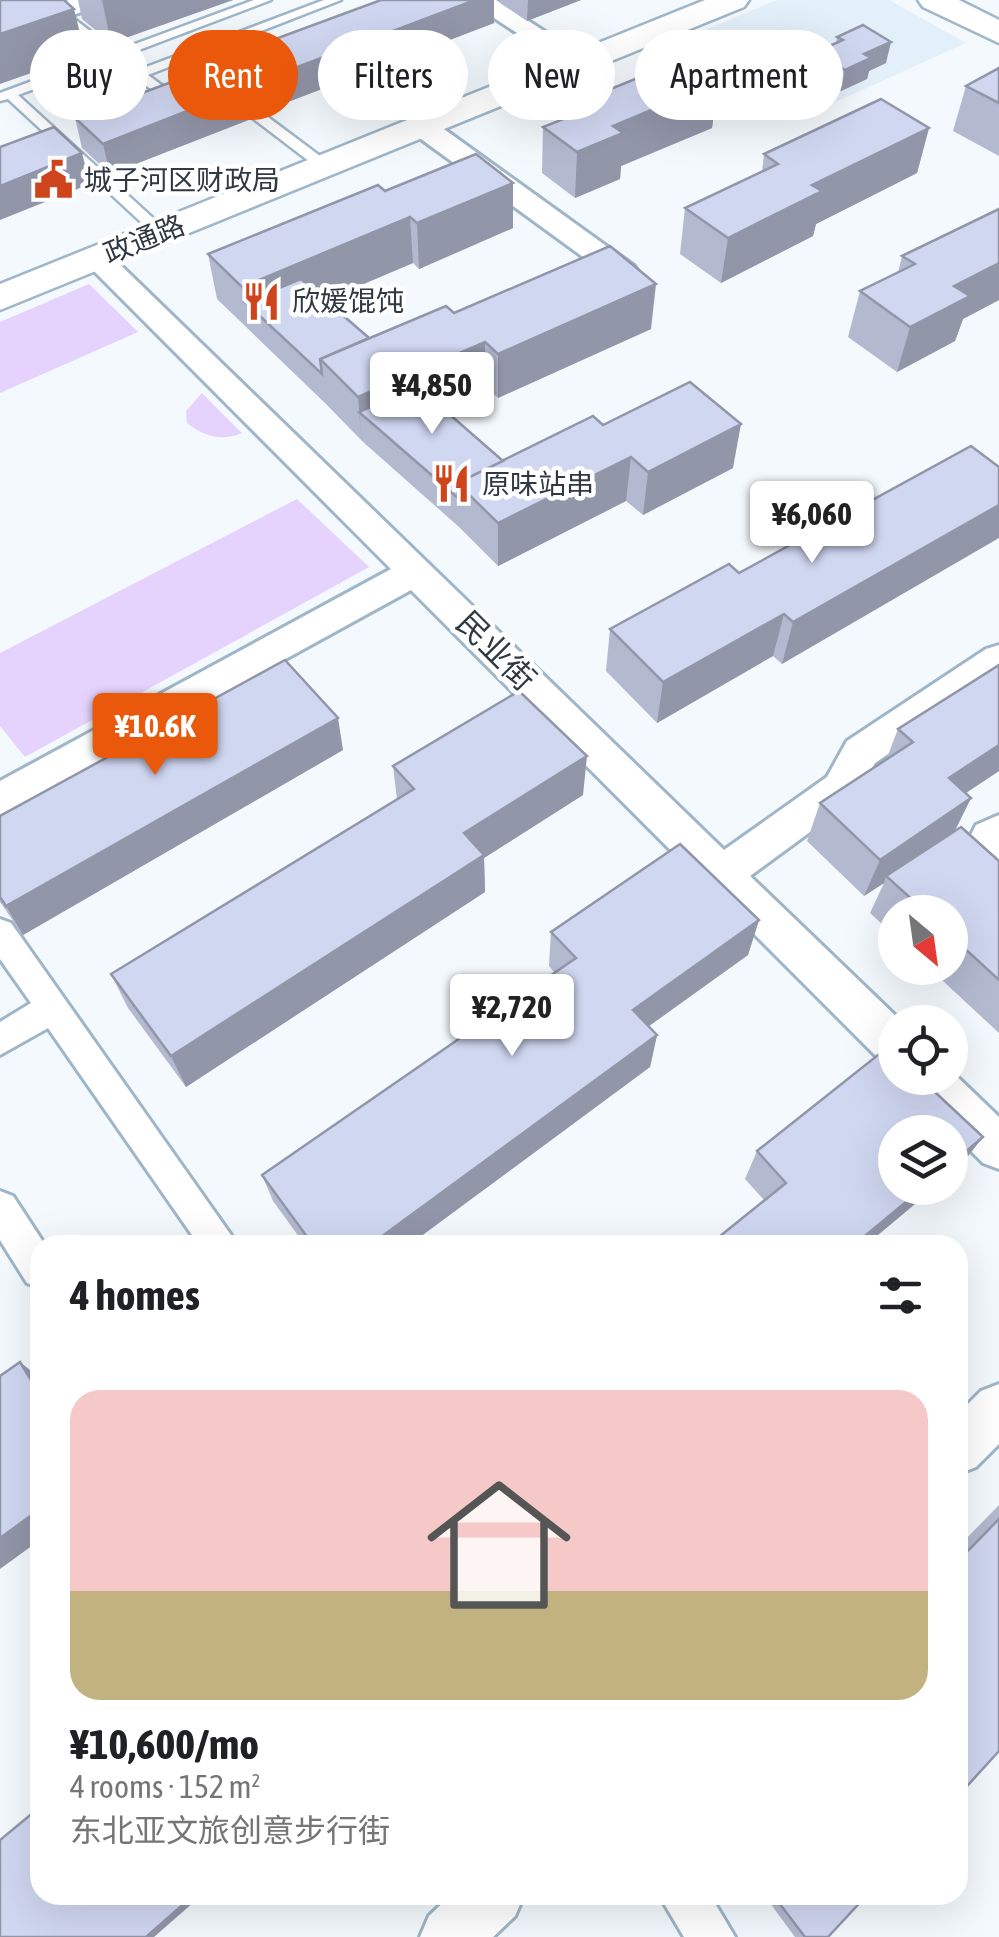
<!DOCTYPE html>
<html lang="en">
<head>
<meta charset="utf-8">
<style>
  :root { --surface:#fff; --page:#f6f6f6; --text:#202124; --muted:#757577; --accent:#ea580c }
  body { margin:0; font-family:"Asap Condensed","Noto Sans SC",sans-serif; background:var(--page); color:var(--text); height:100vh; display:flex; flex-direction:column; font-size:38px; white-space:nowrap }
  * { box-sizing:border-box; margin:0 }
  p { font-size:32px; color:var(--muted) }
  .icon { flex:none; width:55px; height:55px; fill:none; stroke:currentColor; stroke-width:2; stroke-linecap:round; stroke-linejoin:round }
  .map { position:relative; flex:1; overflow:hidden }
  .drawer { position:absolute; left:30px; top:1235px; width:938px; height:670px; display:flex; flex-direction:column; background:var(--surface); border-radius:30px; box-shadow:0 10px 40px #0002 }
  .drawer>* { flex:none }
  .hud { position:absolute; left:30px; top:30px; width:940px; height:90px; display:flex; gap:20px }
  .needle { width:65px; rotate:151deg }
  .controls { position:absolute; left:878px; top:895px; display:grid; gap:20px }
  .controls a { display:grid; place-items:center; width:90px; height:90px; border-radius:50%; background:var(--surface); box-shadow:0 10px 40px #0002; font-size:50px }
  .price { position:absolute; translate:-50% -85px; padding:0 22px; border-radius:10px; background:#fff; color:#222; font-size:32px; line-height:65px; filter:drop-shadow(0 2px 5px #0008) }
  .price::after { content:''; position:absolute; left:50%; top:60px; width:30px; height:22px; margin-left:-15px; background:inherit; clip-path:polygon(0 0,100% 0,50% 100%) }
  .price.selected { background:var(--accent); color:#fff }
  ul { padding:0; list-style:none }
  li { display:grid; align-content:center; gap:20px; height:530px; padding:0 40px }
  li span { display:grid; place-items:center; height:310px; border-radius:30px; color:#555 }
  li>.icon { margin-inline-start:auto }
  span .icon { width:180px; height:180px; fill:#fffc; stroke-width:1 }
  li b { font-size:42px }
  h2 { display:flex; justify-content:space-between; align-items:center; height:120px; padding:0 40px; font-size:42px }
  .chip { padding:0 35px; border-radius:45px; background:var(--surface); box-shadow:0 10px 40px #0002; font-size:35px; line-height:90px }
  .chip.selected { background:var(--accent); color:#fff }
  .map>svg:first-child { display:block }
  .built { fill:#e3eff9 }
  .green { fill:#e5d3fe }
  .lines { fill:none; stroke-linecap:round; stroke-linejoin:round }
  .service-casing { stroke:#9fb6c9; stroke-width:5 }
  .pedestrian-casing { stroke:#9fb6c9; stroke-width:6 }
  .minor-casing { stroke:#9fb6c9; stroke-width:6 }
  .secondary-casing { stroke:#9fb6c9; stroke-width:5 }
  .trunk-casing { stroke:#9fb6c9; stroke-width:5 }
  .service { fill:#fff; fill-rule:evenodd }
  .pedestrian { fill:#fff; fill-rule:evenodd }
  .minor { fill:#fff; fill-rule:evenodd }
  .secondary { fill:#fff; fill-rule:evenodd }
  .trunk { fill:#fff; fill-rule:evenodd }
  .wall { fill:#b3b9cf }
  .shaded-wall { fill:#9296a9 }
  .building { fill:#d0d7f1; stroke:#9296a9; stroke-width:2.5 }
  .labels { text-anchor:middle; stroke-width:9; stroke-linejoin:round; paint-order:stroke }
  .far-poi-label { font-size:28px; fill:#303941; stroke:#fff; text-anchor:start }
  .far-street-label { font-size:28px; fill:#303941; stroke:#fff }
  .street-label { font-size:32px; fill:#303941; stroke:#fff }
</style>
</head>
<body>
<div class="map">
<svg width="999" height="1937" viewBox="0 0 999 1937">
  <rect width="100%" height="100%" fill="#f4f9fd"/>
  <!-- built -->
  <path class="built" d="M777 0H889L966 43 829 105 707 29Z"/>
  <!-- green -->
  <g class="green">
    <path d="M89 284 138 332 0 393V322Z"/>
    <path d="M202 393 242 433C222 442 203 436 187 423L186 411Z"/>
    <path d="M297 499 369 567 25 757 0 726V653Z"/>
  </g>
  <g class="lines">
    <defs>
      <g id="service">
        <path d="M254 0H271L123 56 141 69 324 0H341L148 75 164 87 184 89V95L157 94 113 60 18 95 165 229V235H155L8 99 0 101V93L105 54 56 17V11H64L116 51Z"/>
        <path d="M225 91H233L328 162V168H318L225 97Z"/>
      </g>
      <g id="pedestrian">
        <path d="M0 919 11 923 238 1245H199L48 1028 0 1055V1022L31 1003 0 959Z"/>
        <path d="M0 1191 13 1196 45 1245H40V1288L27 1283 0 1240Z"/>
        <path d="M659 1895H710L735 1937H684Z"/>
      </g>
      <g id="minor">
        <path d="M69 0H105L102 5 0 40V23Z"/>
        <path d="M467 0H496L592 62 588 68H570Z"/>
        <path d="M420 117 430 119 634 266 638 272 634 278H612L410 131 406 125 410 119Z"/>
        <path d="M97 249 107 252 724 850 827 777 847 741 986 649 999 645V678L875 763 855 799 750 876 902 1022H895V1065L879 1059 411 590 0 816V781L391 569 87 264 82 258 87 252Z"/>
        <path d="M999 815V863L985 858 970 837 976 825Z"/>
        <path d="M950 1070 999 1117V1169L983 1163 912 1092 906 1078H950Z"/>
        <path d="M999 1384V1444L976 1467 958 1474V1414L981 1391Z"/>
        <path d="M451 1895H524L515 1916 493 1937H420L429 1916Z"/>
      </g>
      <path id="secondary" d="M705 0H749L744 7 0 310V284Z"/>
      <path id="trunk" d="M918 0H959L999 20V43L923 7Z"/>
    </defs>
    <!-- service casing -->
    <use href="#service" class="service-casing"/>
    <!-- pedestrian casing -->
    <use href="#pedestrian" class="pedestrian-casing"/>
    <!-- minor casing -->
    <use href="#minor" class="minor-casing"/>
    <!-- secondary casing -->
    <use href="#secondary" class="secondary-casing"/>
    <!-- trunk casing -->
    <use href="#trunk" class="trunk-casing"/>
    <!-- service -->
    <use href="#service" class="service"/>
    <!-- pedestrian -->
    <use href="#pedestrian" class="pedestrian"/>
    <!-- minor -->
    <use href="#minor" class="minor"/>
    <!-- secondary -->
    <use href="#secondary" class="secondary"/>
    <!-- trunk -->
    <use href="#trunk" class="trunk"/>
  </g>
  <!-- wall -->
  <g class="wall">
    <path d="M78 0H233L111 43 82 19Z"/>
    <path d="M381 0H494V23L267 110 247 94 251 119 110 174 82 148 75 118 235 79 232 55Z"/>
    <path d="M500 0H581L527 21 500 3Z"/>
    <path d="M837 37 886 63 869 71 867 79 841 91 812 74 816 52 836 43Z"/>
    <path d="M999 68V156L953 131 966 86Z"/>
    <path d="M718 82 712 128 621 166 620 179 575 198 542 173 543 127 574 115V104Z"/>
    <path d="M929 128 917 173 816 224 813 236 721 283 680 254 685 208 762 172 764 154Z"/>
    <path d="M513 183V228L419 269 413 263 326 300 369 338 454 313 651 329 498 398 485 386 440 407 503 461 603 425 733 468 643 515 626 501 498 566 459 527 362 441 326 404 217 299 208 254 385 191Z"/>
    <path d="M999 209V300L963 319 955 341 897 372 848 337 860 291 898 273 902 256Z"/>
    <path d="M971 446 782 664 773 656 657 723 606 671 610 629 739 573Z"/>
    <path d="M999 665V771L966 793 971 798 955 831 999 861V1033L929 968H950V912H895V936L870 913 884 883 864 896 807 841 820 803 886 760 898 729Z"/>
    <path d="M343 750 23 935 0 902V816Z"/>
    <path d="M393 766 583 795 484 858 485 892 186 1087 128 1008 111 974 397 799Z"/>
    <path d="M759 920 748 955 648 1026 657 1035 650 1067 409 1245H305L273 1201 262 1175 554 972 549 966 551 932Z"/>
    <path d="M888 1047 895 1053V1078H920L983 1137 960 1166 950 1174V1132H895V1188H934L866 1245H709L764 1200 745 1179 757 1151Z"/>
    <path d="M999 1505V1751L958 1796V1547Z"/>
    <path d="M764 1895H867L805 1937H795Z"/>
  </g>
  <!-- shaded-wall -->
  <g class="shaded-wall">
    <path d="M102 0H233L111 43Z"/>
    <path d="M475 0H494V23L267 110 263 80Z"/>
    <path d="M528 0H581L527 21Z"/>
    <path d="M74 9 85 54 0 84V34Z"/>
    <path d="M891 42 886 63 869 71 867 79 841 91 845 70 864 54Z"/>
    <path d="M718 82 712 128 621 166 620 179 575 198 577 152 613 126Z"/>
    <path d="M246 88 251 119 110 174 103 144Z"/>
    <path d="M929 128 917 173 816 224 813 236 721 283 728 238 812 185Z"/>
    <path d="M82 153 90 184 0 220V186Z"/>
    <path d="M513 183V228L419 269 417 223Z"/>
    <path d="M410 217 413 263 269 324 245 302 242 287Z"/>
    <path d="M999 263V300L963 319 955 341 897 372 910 327 954 286Z"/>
    <path d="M656 284 651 329 498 398V354Z"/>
    <path d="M485 342V386L383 432 359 412 362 441 358 397Z"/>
    <path d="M741 424 733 468 643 515 648 472Z"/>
    <path d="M631 457 626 501 498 566V523Z"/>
    <path d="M999 505V538L782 664 793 622Z"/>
    <path d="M784 614 773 656 657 723 663 682Z"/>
    <path d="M338 718 343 750 23 935 6 906Z"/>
    <path d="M999 745V771L931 816 949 778Z"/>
    <path d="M587 756 583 795 484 858 485 892 186 1087 171 1056 464 833Z"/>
    <path d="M971 798 952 836 886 876 884 883 864 896 880 860Z"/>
    <path d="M759 920 748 955 627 1042 633 1010Z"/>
    <path d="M657 1035 650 1067 409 1245H370Z"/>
    <path d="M983 1137 960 1166 950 1174V1165Z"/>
    <path d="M923 1188H934L866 1245H854Z"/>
    <path d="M20 1362 40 1378V1395Z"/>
    <path d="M40 1509V1540L0 1569V1538Z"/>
    <path d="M194 1895H202L154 1937H146Z"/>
  </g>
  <!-- building -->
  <g class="building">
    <path d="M0 0H64L74 9 0 34Z"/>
    <path d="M381 0H475L263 80 232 55Z"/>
    <path d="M863 25 891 42 864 54 871 58 845 70 816 52 843 40 837 37Z"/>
    <path d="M684 59 718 82 613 126 623 133 577 152 543 127 584 111 574 104Z"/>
    <path d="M217 65 246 88 103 144 75 118Z"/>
    <path d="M999 68V103L966 86Z"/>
    <path d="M881 99 929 128 812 185 822 191 728 238 685 208 778 164 764 154Z"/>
    <path d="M54 127 82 153 0 186V147Z"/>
    <path d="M476 154 513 183 417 223 410 217 242 287 208 254 378 185 385 191Z"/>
    <path d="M999 209V263L954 286 970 296 910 327 860 291 915 264 902 256Z"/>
    <path d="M610 246 656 284 498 354 485 342 358 397 320 359 446 306 454 313Z"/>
    <path d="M301 279 369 338 320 359 322 374 245 302Z"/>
    <path d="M690 382 741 424 648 472 631 457 498 523 457 483 593 416 603 425Z"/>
    <path d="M417 386 503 461 457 483 458 498 359 412Z"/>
    <path d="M971 446 999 467V505L793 622 784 614 663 682 610 629 729 564 739 573Z"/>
    <path d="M285 660 338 718 6 906 0 897V816Z"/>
    <path d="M999 665V745L949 778 971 798 880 860 820 803 913 742 898 729Z"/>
    <path d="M519 691 587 756 464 833 484 855 171 1056 111 974 414 789 393 766Z"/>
    <path d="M961 827 999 861V980L950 935V912H926L886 876Z"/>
    <path d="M680 844 759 920 633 1010 657 1035 370 1245H313L262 1175 576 958 551 932Z"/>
    <path d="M888 1047 895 1053V1078H920L983 1137 950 1165V1132H895V1188H923L854 1245H709L786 1183 757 1151Z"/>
    <path d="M20 1362 40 1395V1509L0 1538V1376Z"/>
    <path d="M999 1519V1751L958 1796V1561Z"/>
    <path d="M40 1807V1895H194L146 1937H0V1840Z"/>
    <path d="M773 1895H867L828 1937H805Z"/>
  </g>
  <!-- icons -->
  <defs>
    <symbol id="civic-bare" viewBox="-9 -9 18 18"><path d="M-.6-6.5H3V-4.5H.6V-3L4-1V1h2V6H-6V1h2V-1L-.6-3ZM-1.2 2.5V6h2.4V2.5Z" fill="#ce451d" stroke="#fff" stroke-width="2.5" paint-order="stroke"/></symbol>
    <symbol id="restaurant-bare" viewBox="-9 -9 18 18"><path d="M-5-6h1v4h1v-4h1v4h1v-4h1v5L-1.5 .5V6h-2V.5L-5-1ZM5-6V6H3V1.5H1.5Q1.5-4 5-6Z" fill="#ce451d" stroke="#fff" stroke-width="2.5" paint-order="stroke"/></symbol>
  </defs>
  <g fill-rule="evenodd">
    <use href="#civic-bare" x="26" y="152" width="55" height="55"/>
    <use href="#restaurant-bare" x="234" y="274" width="55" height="55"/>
    <use href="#restaurant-bare" x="424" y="456" width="55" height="55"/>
  </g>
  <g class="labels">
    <!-- far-poi labels -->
    <g class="far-poi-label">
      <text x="84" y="190">城子河区财政局</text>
      <text x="292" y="311">欣媛馄饨</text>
      <text x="482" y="494">原味站串</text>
    </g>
    <!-- far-street labels -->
    <g class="far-street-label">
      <text transform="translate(144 239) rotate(-22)" y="10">政通路</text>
    </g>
    <!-- street labels -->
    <g class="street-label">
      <text transform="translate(496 651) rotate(45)" y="11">民业街</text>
    </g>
  </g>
</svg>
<div class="controls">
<a><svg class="needle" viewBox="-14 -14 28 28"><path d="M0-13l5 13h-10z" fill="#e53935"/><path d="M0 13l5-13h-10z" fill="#757577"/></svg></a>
<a><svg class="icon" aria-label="locate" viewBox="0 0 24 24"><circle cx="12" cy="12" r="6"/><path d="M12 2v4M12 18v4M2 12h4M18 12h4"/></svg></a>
<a><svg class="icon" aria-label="layers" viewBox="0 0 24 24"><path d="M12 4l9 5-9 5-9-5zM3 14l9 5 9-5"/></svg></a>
</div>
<b class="price" style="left:432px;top:437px">¥4,850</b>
<b class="price" style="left:812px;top:566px">¥6,060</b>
<b class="price selected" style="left:155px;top:778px">¥10.6K</b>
<b class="price" style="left:512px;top:1059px">¥2,720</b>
<div class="hud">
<a class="chip">Buy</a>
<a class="chip selected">Rent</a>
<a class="chip">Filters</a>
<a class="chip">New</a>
<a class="chip">Apartment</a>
</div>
<section class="drawer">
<h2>4 homes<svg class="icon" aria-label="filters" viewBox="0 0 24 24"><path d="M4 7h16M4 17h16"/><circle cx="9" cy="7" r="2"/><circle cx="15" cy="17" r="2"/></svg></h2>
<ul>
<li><span style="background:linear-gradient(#f6c9c9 65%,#c2b280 0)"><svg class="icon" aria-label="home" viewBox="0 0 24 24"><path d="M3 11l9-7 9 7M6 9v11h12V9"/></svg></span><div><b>¥10,600/mo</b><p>4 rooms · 152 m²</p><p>东北亚文旅创意步行街</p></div></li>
</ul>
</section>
</div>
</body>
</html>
